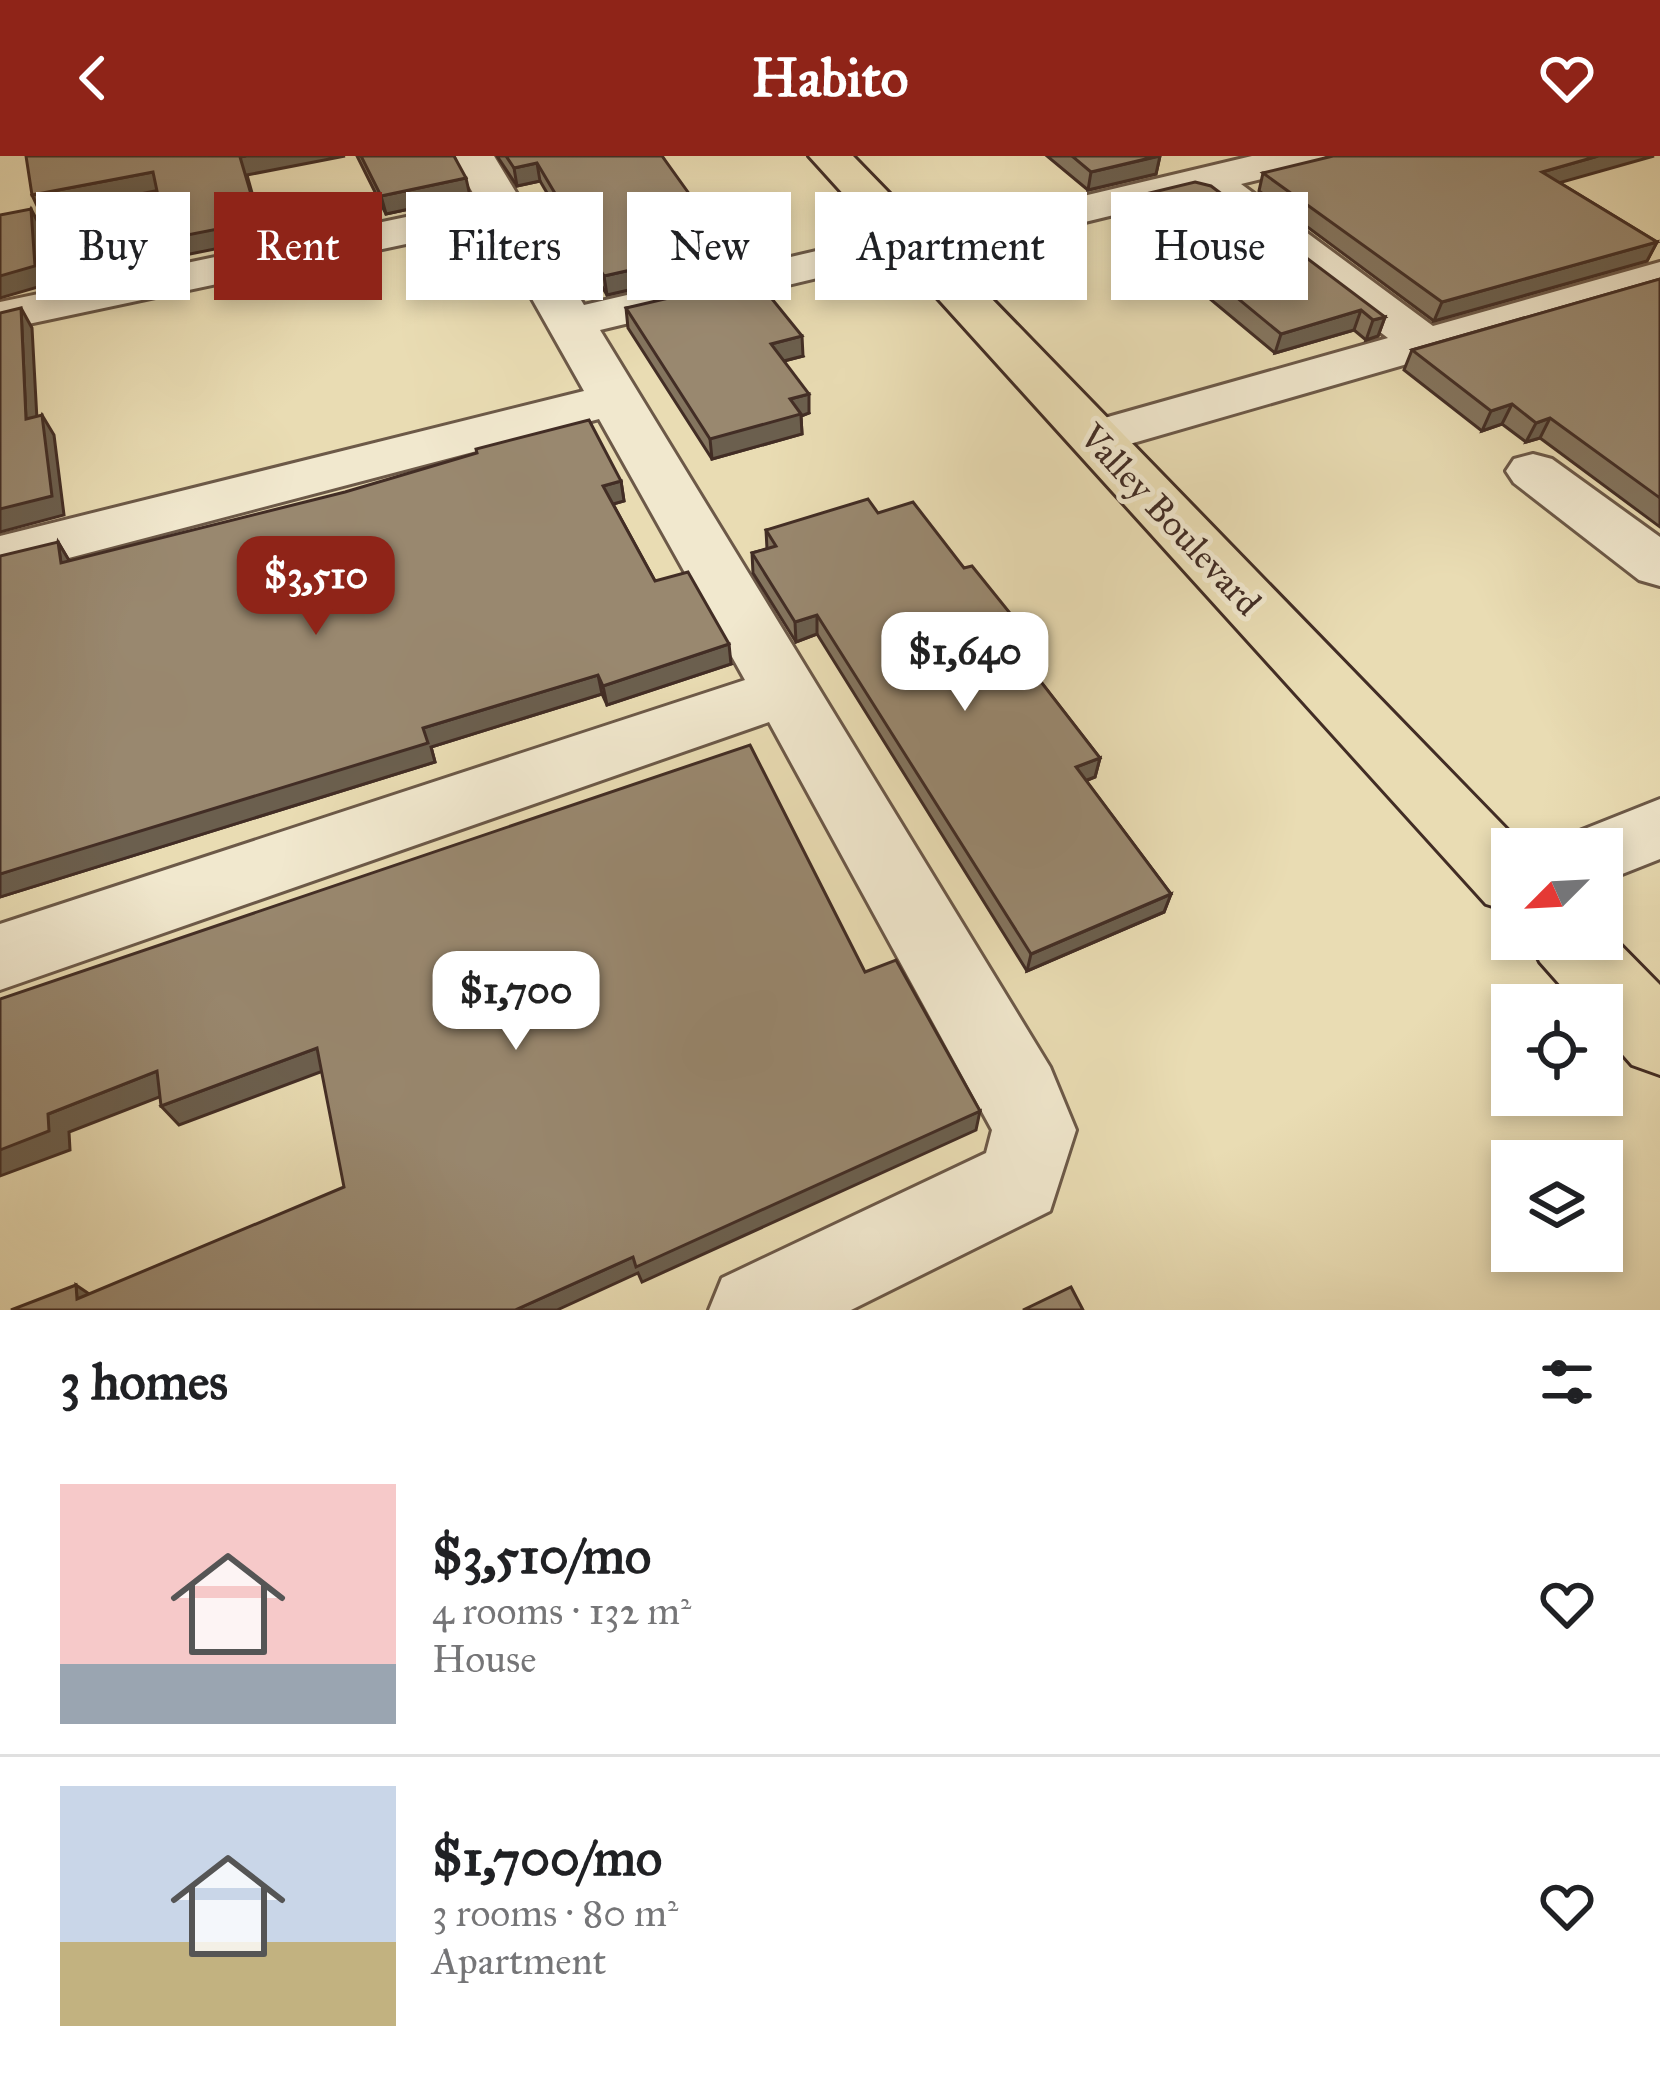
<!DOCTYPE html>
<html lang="en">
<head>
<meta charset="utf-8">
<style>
  :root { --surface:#fff; --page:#f2f2f2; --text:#202124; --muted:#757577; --line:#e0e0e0; --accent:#8f2418 }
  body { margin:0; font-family:"IM FELL Great Primer",serif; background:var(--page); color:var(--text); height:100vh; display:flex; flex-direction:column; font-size:45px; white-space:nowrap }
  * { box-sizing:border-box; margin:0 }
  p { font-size:39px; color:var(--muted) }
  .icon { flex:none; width:66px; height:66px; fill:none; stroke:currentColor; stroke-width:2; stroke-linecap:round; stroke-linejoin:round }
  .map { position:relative; height:1154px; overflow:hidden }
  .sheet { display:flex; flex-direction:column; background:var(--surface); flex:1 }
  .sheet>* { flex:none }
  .hud { position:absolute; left:36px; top:36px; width:1590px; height:108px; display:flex; gap:24px }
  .needle { width:78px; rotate:246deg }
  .controls { position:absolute; left:1491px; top:672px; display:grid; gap:24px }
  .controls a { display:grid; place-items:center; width:132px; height:132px; border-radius:0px; background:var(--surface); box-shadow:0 6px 18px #0003; font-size:60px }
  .price { position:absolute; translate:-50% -102px; padding:0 27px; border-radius:24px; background:#fff; color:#222; font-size:39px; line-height:78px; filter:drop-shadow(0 3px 6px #0008) }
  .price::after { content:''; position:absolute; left:50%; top:72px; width:36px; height:27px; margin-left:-18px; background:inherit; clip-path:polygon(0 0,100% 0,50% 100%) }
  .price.on { background:var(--accent); color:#fff }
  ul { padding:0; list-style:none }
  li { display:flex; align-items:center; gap:36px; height:300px; padding:0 60px }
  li+li { border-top:3px solid var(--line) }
  li span { display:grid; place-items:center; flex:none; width:336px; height:240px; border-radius:0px; color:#555 }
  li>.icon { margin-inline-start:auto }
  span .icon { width:144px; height:144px; fill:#fffc; stroke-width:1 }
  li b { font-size:51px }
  h2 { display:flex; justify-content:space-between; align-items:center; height:144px; padding:0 60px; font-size:51px }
  .tag { padding:0 42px; border-radius:0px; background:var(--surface); box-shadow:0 6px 18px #0003; font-size:42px; line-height:108px }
  .tag.on { background:var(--accent); color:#fff }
  header { display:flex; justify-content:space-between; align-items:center; height:156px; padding:0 60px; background:var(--accent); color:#fff; font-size:54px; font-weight:800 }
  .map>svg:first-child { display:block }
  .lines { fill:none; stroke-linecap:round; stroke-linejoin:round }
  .minor-casing { stroke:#6c5948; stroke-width:6 }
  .major-casing { stroke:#422d25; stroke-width:6 }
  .minor { fill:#f1e8ce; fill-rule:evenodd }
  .major { fill:#e9dcb3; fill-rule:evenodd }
  .wall { fill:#84755f; stroke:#422d25; stroke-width:3 }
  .shaded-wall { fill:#6b5f4e; stroke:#422d25; stroke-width:3 }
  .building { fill:#99886f; stroke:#422d25; stroke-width:3 }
  .labels { text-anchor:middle; stroke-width:10; stroke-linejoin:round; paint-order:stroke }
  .street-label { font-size:36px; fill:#422d25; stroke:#f1e8ce }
</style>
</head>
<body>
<header><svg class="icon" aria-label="back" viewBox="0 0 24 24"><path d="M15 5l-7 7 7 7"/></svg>Habito<svg class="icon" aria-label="heart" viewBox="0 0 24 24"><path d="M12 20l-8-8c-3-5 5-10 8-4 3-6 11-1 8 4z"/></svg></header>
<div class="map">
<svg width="1660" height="1154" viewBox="0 0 1660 1154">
  <rect width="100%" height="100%" fill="#e9dcb3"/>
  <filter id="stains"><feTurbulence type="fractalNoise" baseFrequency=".00167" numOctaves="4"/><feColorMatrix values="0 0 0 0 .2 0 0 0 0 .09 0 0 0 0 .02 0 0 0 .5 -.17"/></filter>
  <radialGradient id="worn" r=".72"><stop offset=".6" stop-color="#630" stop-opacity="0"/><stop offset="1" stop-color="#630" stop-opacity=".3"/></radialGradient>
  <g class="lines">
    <defs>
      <g id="minor">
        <path d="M452 0H494L584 149 911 73 927 77 1252 0H1325L1319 9 1241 28 1433 170 1660 106V135L1095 298 1076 294 1068 282 1076 270 1388 182 1200 38 917 107 901 102 600 174 1050 911 1076 974 1050 1055 851 1154H709L722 1122 986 997 992 974 769 566 0 834V768L745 524 599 263 0 420V380L584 235 491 70 0 174V146L478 46Z"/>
        <path d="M1533 298 1552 303 1660 381V430L1639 424 1514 327 1506 315 1514 303Z"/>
        <path d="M1660 643V703L1602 726V693H1568L1577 676Z"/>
      </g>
      <g id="major">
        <path d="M809 0H853L1526 693H1512V756L1486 748Z"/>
        <path d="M1602 770 1660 829V919L1632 909 1602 875V849H1578L1540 806 1529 783H1602Z"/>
      </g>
    </defs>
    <!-- minor casing -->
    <use href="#minor" class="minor-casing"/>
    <!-- major casing -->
    <use href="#major" class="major-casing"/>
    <!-- minor -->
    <use href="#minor" class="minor"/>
    <!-- major -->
    <use href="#major" class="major"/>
  </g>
  <!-- wall -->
  <g class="wall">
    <path d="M357 0H454L470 40 386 58Z"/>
    <path d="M497 0H662L729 111 607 139 540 25 517 30Z"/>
    <path d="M1047 0H1160L1156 18 1088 34Z"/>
    <path d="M1263 17 1560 27 1657 86 1647 105 1434 165 1259 35Z"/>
    <path d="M1133 41 1385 161 1378 180 1366 184 1354 174 1275 197 1192 128 1195 113 1129 60Z"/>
    <path d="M1660 123V371L1540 282 1526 286 1502 268 1482 275 1404 214 1412 194Z"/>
    <path d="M757 134 803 200 784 205 809 257 801 260 802 278 712 303 628 172 626 152Z"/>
    <path d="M621 325 624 345 613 348 655 425 731 508 607 549 602 538 431 591 435 606 0 741 58 386 69 405Z"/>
    <path d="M878 357 964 412 1022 472 1019 491 1015 493 1100 602 1095 621 1086 625 1171 738 1164 756 1027 815 817 478 796 486 753 417 752 397 767 393 766 374Z"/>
  </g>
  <!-- shaded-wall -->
  <g class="shaded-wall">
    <path d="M246 0H345L247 19 265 83 175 101 167 83 240 1Z"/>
    <path d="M1160 0 1156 18 1088 34 1091 16Z"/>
    <path d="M1598 0H1654L1534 34 1542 16Z"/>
    <path d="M537 7 540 25 517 30 514 12Z"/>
    <path d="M153 16 160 34 41 58 32 39Z"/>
    <path d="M466 22 470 40 386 58 381 40Z"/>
    <path d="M31 53 41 72 45 129 0 142V120Z"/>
    <path d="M1657 86 1647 105 1434 165 1442 146Z"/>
    <path d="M728 92 729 111 607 139 604 120Z"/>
    <path d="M21 152 32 172 38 282 26 263Z"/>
    <path d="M1361 154 1354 174 1275 197 1281 178Z"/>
    <path d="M1385 161 1378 180 1366 184 1373 164Z"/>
    <path d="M802 180 803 200 772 208 771 188Z"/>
    <path d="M809 238V257L801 260 802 278 712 303 710 283 790 243Z"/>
    <path d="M1512 248 1502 268 1482 275 1491 255Z"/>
    <path d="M42 259 54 279 64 359 0 376V353Z"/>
    <path d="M1550 262 1540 282 1526 286 1536 267Z"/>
    <path d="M621 325 624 345 606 350 603 330Z"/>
    <path d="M58 386 70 406 61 407Z"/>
    <path d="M817 459V478L796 486 795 466Z"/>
    <path d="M1022 472 1019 491 1001 498 1004 478Z"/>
    <path d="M729 488 731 508 607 549 603 530Z"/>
    <path d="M598 519 602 538 431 591 435 606 0 741V718L423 572Z"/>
    <path d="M1100 602 1095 621 1071 630 1076 611Z"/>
    <path d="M1171 738 1164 756 1027 815 1031 798Z"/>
    <path d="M317 892 331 912 179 969 161 950Z"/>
    <path d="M157 915 175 935 69 976 70 994 0 1020V994L48 958Z"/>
    <path d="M980 955 976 974 642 1126 638 1117 557 1154H515L633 1101Z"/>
    <path d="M76 1129 98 1144 77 1143Z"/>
  </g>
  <!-- building -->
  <g class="building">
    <path d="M26 0H246L240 1 259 65 167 83 153 16 32 39Z"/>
    <path d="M361 0H454L466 22 381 40Z"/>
    <path d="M506 0H662L728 92 604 120 537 7 514 12Z"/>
    <path d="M1072 0H1158L1091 16Z"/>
    <path d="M1333 0H1598L1542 16 1657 86 1442 146 1263 17Z"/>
    <path d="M1195 26 1211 30 1385 161 1373 164 1361 154 1281 178 1196 108 1212 104 1133 41Z"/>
    <path d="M31 53 35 110 0 120V59Z"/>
    <path d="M750 123 757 134 764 133 802 180 771 188 809 238 790 243 801 258 710 283 626 152Z"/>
    <path d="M1660 123V342L1550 262 1536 267 1512 248 1491 255 1412 194Z"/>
    <path d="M21 152 26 263 42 259 52 340 0 353V157Z"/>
    <path d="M589 264 621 325 603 330 655 425 688 416 729 488 603 530 598 519 423 572 428 587 0 718V400L58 386 61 407 345 336 477 297 476 293Z"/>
    <path d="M868 343 878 357 913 346 964 412 972 410 1022 472 1004 478 1100 602 1076 611 1171 738 1031 798 817 459 795 466 752 397 776 390 766 374Z"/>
    <path d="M750 589 865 816 896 804 980 955 636 1111 633 1101 515 1154H11L76 1129 77 1143 344 1031 317 892 161 950 157 915 48 958 49 975 0 994V843Z"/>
    <path d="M1071 1131 1083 1154H1023Z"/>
  </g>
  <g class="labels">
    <!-- street labels -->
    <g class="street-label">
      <text transform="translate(1171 363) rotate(47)" y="13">Valley Boulevard</text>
    </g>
  </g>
  <rect width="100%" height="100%" filter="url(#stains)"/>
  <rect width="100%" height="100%" fill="url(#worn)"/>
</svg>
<div class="controls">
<a><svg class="needle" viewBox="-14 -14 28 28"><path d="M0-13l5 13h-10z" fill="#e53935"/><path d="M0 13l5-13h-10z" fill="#757577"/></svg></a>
<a><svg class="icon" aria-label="locate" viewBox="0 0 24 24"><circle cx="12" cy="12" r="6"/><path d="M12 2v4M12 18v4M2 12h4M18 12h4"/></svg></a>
<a><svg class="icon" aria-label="layers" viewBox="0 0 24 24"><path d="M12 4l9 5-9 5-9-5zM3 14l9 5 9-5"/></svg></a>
</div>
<b class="price on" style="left:316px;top:482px">$3,510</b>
<b class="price" style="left:965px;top:558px">$1,640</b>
<b class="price" style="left:516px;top:897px">$1,700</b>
<div class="hud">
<a class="tag">Buy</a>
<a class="tag on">Rent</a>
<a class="tag">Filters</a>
<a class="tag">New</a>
<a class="tag">Apartment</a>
<a class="tag">House</a>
</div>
</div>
<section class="sheet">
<h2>3 homes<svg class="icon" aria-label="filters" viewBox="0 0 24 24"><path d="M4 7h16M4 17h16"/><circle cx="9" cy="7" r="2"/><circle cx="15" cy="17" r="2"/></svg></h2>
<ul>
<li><span style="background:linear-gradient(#f6c9c9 75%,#9aa5b1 0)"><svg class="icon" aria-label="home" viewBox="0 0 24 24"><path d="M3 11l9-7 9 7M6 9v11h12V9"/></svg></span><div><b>$3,510/mo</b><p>4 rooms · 132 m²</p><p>House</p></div><svg class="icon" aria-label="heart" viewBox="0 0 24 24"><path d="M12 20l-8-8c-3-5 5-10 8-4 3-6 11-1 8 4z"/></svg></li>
<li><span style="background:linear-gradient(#c9d6e8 65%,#c2b280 0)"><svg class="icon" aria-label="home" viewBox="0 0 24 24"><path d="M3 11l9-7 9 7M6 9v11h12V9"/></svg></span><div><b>$1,700/mo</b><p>3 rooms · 80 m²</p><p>Apartment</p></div><svg class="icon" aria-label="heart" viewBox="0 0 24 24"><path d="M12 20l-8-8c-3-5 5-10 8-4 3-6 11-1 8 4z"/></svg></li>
</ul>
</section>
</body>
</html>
